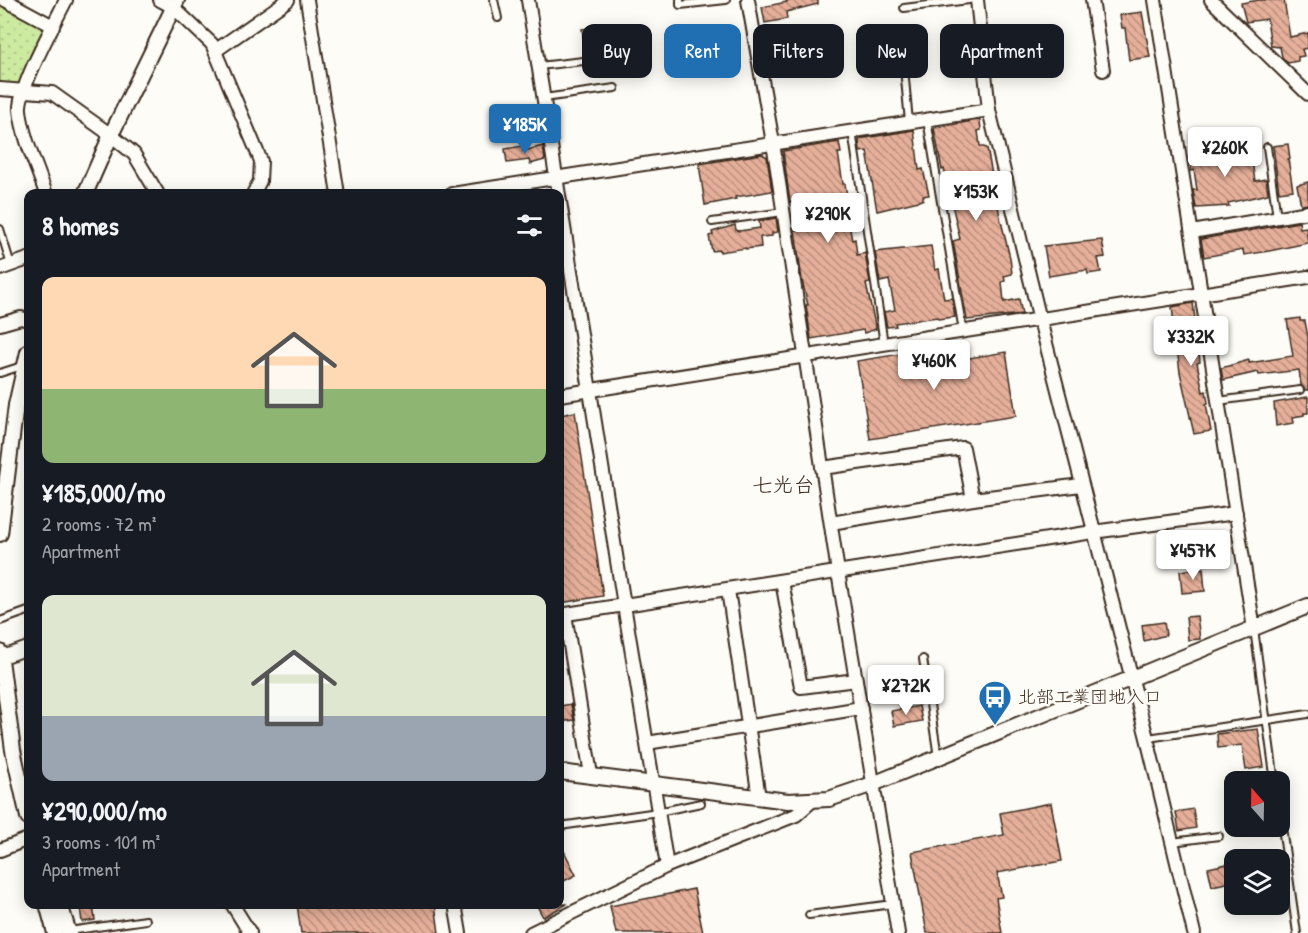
<!DOCTYPE html>
<html lang="en">
<head>
<meta charset="utf-8">
<style>
  :root { --surface:#171b24; --page:#20242c; --text:#f1f3f6; --muted:#9ea1a6; --accent:#1f6fb2 }
  body { margin:0; font-family:"Patrick Hand","Klee One",sans-serif; background:var(--page); color:var(--text); height:100vh; display:flex; flex-direction:column; font-size:22px; white-space:nowrap }
  * { box-sizing:border-box; margin:0 }
  p { font-size:20px; color:var(--muted) }
  .icon { flex:none; width:33px; height:33px; fill:none; stroke:currentColor; stroke-width:2; stroke-linecap:round; stroke-linejoin:round }
  .map { position:relative; flex:1; overflow:hidden }
  .details { position:absolute; left:24px; top:189px; width:540px; height:720px; display:flex; flex-direction:column; background:var(--surface); border-radius:12px; box-shadow:0 3px 15px #0003 }
  .details>* { flex:none }
  .guide { position:absolute; left:582px; top:24px; width:570px; height:54px; display:flex; gap:12px }
  .needle { width:39px; rotate:340deg }
  .tools { position:absolute; left:1224px; top:771px; display:grid; gap:12px }
  .tools a { display:grid; place-items:center; width:66px; height:66px; border-radius:12px; background:var(--surface); box-shadow:0 3px 15px #0003; font-size:30px }
  .price { position:absolute; translate:-50% -51px; padding:0 14px; border-radius:6px; background:#fff; color:#222; font-size:20px; line-height:39px; filter:drop-shadow(0 2px 3px #0008) }
  .price::after { content:''; position:absolute; left:50%; top:36px; width:18px; height:14px; margin-left:-9px; background:inherit; clip-path:polygon(0 0,100% 0,50% 100%) }
  .price.active { background:var(--accent); color:#fff }
  ul { padding:0; list-style:none }
  li { display:grid; align-content:center; gap:12px; height:318px; padding:0 18px }
  li span { display:grid; place-items:center; height:186px; border-radius:12px; color:#555 }
  li>.icon { margin-inline-start:auto }
  span .icon { width:108px; height:108px; fill:#fffc; stroke-width:1 }
  li b { font-size:26px }
  h2 { display:flex; justify-content:space-between; align-items:center; height:72px; padding:0 18px; font-size:26px }
  .tag { padding:0 21px; border-radius:12px; background:var(--surface); box-shadow:0 3px 15px #0003; font-size:21px; line-height:54px }
  .tag.active { background:var(--accent); color:#fff }
  .map>svg:first-child { display:block }
  .park { fill:url(#park-dots); stroke:#848a60; stroke-width:1.5 }
  .building { fill:url(#building-back-hatch); stroke:#3b2a1e; stroke-width:1.5 }
  .lines { fill:none; stroke-linecap:round; stroke-linejoin:round }
  .service-casing { stroke:#3b2a1e; stroke-width:10 }
  .minor-casing { stroke:#3b2a1e; stroke-width:16 }
  .tertiary-casing { stroke:#3b2a1e; stroke-width:18 }
  .service { stroke:#fdfcf7; stroke-width:6 }
  .minor { stroke:#fdfcf7; stroke-width:12 }
  .tertiary { stroke:#fdfcf7; stroke-width:14 }
  .labels { text-anchor:middle; stroke-width:5; stroke-linejoin:round; paint-order:stroke }
  .poi-label { font-size:18px; fill:#3b2a1e; stroke:#fdfcf7; text-anchor:start }
  .quarter-label { font-size:21px; fill:#3b2a1e; stroke:#fdfcf7 }
</style>
</head>
<body>
<div class="map">
<svg width="1308" height="933" viewBox="0 0 1308 933">
  <defs>
    <pattern id="park-dots" width="8" height="8" patternUnits="userSpaceOnUse" patternTransform="scale(1.5)"><rect width="8" height="8" fill="#cdeaa1"/><path d="M2 2h.1M6 6h.1" fill="none" stroke="#b1c98a" stroke-width="1.8" stroke-linecap="round"/></pattern>
    <pattern id="building-back-hatch" width="6" height="6" patternUnits="userSpaceOnUse" patternTransform="scale(1.5)"><rect width="6" height="6" fill="#e5af9a"/><path d="M-1 5l2 2M0 0l6 6M5-1l2 2" fill="none" stroke="#bb8f7d"/></pattern>
  </defs>
  <rect width="100%" height="100%" fill="#fdfcf7"/>
  <filter id="ink" filterUnits="userSpaceOnUse"><feTurbulence type="fractalNoise" baseFrequency=".0167" numOctaves="2"/><feDisplacementMap in="SourceGraphic" scale="12" xChannelSelector="R" yChannelSelector="G"/><feConvolveMatrix kernelMatrix="1 2 1 2 8 2 1 2 1" color-interpolation-filters="sRGB"/></filter>
  <g filter="url(#ink)">
    <!-- park -->
    <path class="park" d="M0 1 48 27 20 87 0 84Z"/>
    <!-- building -->
    <g class="building">
      <path d="M786 0H818V4L786 12 787 19 765 23 762 7 787 2Z"/>
      <path d="M1259 0H1284L1290 37 1308 33V48L1302 49 1304 56 1298 57V61L1288 63 1282 57 1280 47 1271 46 1267 19 1246 22 1241 3Z"/>
      <path d="M1142 12 1150 57 1129 60 1125 28H1122L1120 15Z"/>
      <path d="M604 27 606 41 584 43 582 29Z"/>
      <path d="M978 120 980 121 981 130 978 131 980 146 987 148 1000 217 1010 258 1012 274 1004 276 1005 281 1002 282 1004 302 1019 299 1022 314 967 320 953 241 960 239 944 169 942 170 934 128Z"/>
      <path d="M914 130 919 170 923 169 929 195 923 196V200L877 211 867 151 860 152 859 139Z"/>
      <path d="M839 142 841 153H838L843 184H845L850 214 847 215 852 240 855 239 857 255 865 253 870 283 866 284 876 329 864 333 863 330 811 339 806 305H808L802 280 795 230 800 229 795 201 790 202 783 151Z"/>
      <path d="M1288 144 1290 159H1288L1293 190 1279 192 1273 146Z"/>
      <path d="M522 146 523 151 543 146 545 160 530 164 529 160 507 163 505 149Z"/>
      <path d="M1226 148V152L1250 148 1255 181 1266 179 1268 194 1228 203 1229 206 1196 208 1193 190H1197L1194 170 1191 171 1190 157 1214 153 1213 150Z"/>
      <path d="M762 154 767 157 772 191 735 197 736 199 705 205 699 164Z"/>
      <path d="M1308 182V204L1301 205 1297 185Z"/>
      <path d="M776 218 778 232 772 233V236L760 237 761 247 746 249V248L720 252V250L712 251 709 236 713 235 712 232 735 225 736 230 739 231 760 228 759 221Z"/>
      <path d="M1299 222 1300 228 1306 227 1308 243 1269 251 1244 255 1243 250 1204 257 1201 239Z"/>
      <path d="M1102 240 1105 257 1098 258 1101 272 1088 274 1087 270 1049 276 1044 246Z"/>
      <path d="M931 246 935 270 939 269 944 299 952 298 955 317 938 319 937 317 895 323 896 326 887 327 884 312 895 310 889 280 880 282 875 252Z"/>
      <path d="M1193 303 1200 362 1197 363 1203 392 1206 391 1208 403 1206 404 1211 431 1194 434 1180 372 1172 307Z"/>
      <path d="M1300 318V321H1305L1308 337V390H1305L1301 385 1299 370 1259 375 1258 372 1223 380 1221 368 1249 360V363L1293 356 1287 320Z"/>
      <path d="M961 344 963 359 1006 352 1016 416 870 439 857 361Z"/>
      <path d="M1308 397V413H1304V415L1293 417 1294 423 1276 426 1274 403Z"/>
      <path d="M575 412 603 596 560 603V415Z"/>
      <path d="M1203 568 1205 591 1182 593 1180 571Z"/>
      <path d="M1197 616 1200 639 1188 640 1186 617Z"/>
      <path d="M1164 622 1166 635 1144 641 1142 625Z"/>
      <path d="M571 704 574 720 560 722V706Z"/>
      <path d="M919 706 922 721 894 726 891 711Z"/>
      <path d="M1258 729 1264 767 1246 770 1242 745 1218 748 1217 734Z"/>
      <path d="M1051 803 1062 861 997 873 1002 897 996 898 1002 933H927L912 852 1004 835 1000 813Z"/>
      <path d="M1193 809 1196 828 1179 831 1176 812Z"/>
      <path d="M560 843 576 875 560 883Z"/>
      <path d="M1227 864 1231 882 1212 886 1208 868Z"/>
      <path d="M694 889 703 933H616L610 906Z"/>
      <path d="M297 904H435L439 933H301Z"/>
      <path d="M536 904H567L543 917Z"/>
      <path d="M93 905 95 920 82 922 80 907Z"/>
    </g>
    <g class="lines">
      <defs>
        <g id="service">
          <path d="M494 0 498 18"/>
          <path d="M680 0V5L726 0"/>
          <path d="M904 8 969 0"/>
          <path d="M539 66 610 58"/>
          <path d="M904 68 909 122"/>
          <path d="M761 71 817 63"/>
          <path d="M544 98 615 88"/>
          <path d="M927 120 963 331"/>
          <path d="M852 131 884 344"/>
          <path d="M1267 147 1277 217"/>
          <path d="M712 222 783 212"/>
          <path d="M0 229 11 265"/>
          <path d="M0 373 25 365"/>
          <path d="M1218 401 1300 390"/>
          <path d="M0 621 28 611"/>
          <path d="M1254 629 1275 782"/>
          <path d="M923 659 938 757"/>
          <path d="M1148 738 1308 714"/>
          <path d="M1280 813 1297 933"/>
          <path d="M560 826 658 812 701 803"/>
          <path d="M1172 842 1219 836"/>
          <path d="M809 915 893 904"/>
          <path d="M69 931 146 920"/>
        </g>
        <g id="minor">
          <path d="M5 0 53 26"/>
          <path d="M160 0 173 7 212 44 261 161 260 181 253 194"/>
          <path d="M307 0 338 194"/>
          <path d="M528 0 624 605 667 866"/>
          <path d="M748 0 773 143 838 572 898 933"/>
          <path d="M977 0 989 110 1040 320 1147 738 1194 933"/>
          <path d="M1092 0 1103 70"/>
          <path d="M1155 0 1254 629"/>
          <path d="M1211 0 1308 94"/>
          <path d="M215 51 288 0"/>
          <path d="M0 89 52 93 111 135 134 154 158 194"/>
          <path d="M46 194C37 167 23 138 20 110 18 89 55 22 66 0"/>
          <path d="M452 194 989 110"/>
          <path d="M1192 232 1308 212"/>
          <path d="M0 269 28 259"/>
          <path d="M0 324 21 318 28 320"/>
          <path d="M560 395 1308 277"/>
          <path d="M822 468 963 448 973 499"/>
          <path d="M831 523 973 499 1081 485"/>
          <path d="M782 581 801 687 856 680"/>
          <path d="M728 590 759 798"/>
          <path d="M565 614 591 775"/>
          <path d="M560 615 1093 532 1236 513"/>
          <path d="M0 658 28 648"/>
          <path d="M647 743 861 708"/>
          <path d="M0 850 28 839"/>
          <path d="M232 904 250 933"/>
          <path d="M455 904 460 933"/>
          <path d="M531 933 667 866 796 815 812 801"/>
        </g>
        <g id="tertiary">
          <path d="M85 194 111 135 177 0"/>
          <path d="M0 534 16 405 28 352"/>
          <path d="M0 652 13 750 28 817"/>
          <path d="M560 772 788 801 829 799 873 784 1308 606"/>
          <path d="M47 904 55 933"/>
          <path d="M60 904 69 933"/>
        </g>
      </defs>
      <!-- service casing -->
      <use href="#service" class="service-casing"/>
      <!-- minor casing -->
      <use href="#minor" class="minor-casing"/>
      <!-- tertiary casing -->
      <use href="#tertiary" class="tertiary-casing"/>
      <!-- service -->
      <use href="#service" class="service"/>
      <!-- minor -->
      <use href="#minor" class="minor"/>
      <!-- tertiary -->
      <use href="#tertiary" class="tertiary"/>
    </g>
  </g>
  <!-- icons -->
  <defs>
    <symbol id="bus-pin" viewBox="-11 -11 22 30"><path d="M0 17L-7.5 6A9.5 9.5 0 1 1 7.5 6Z" fill="#1f6fb2" stroke="#fdfcf7"/><path d="M-5-6H5V4H4V6H2V4H-2V6H-4V4H-5ZM-3.5-4V0h7V-4ZM-3.5 1.2v1.5H-2V1.2ZM2 1.2v1.5H3.5V1.2Z" fill="#fff"/></symbol>
  </defs>
  <g fill-rule="evenodd">
    <use href="#bus-pin" x="976" y="678" width="38" height="52"/>
  </g>
  <g class="labels">
    <!-- poi labels -->
    <g class="poi-label">
      <text x="1018" y="703">北部工業団地入口</text>
    </g>
    <!-- quarter labels -->
    <g class="quarter-label">
      <text x="783" y="492">七光台</text>
    </g>
  </g>
</svg>
<div class="tools">
<a><svg class="needle" viewBox="-14 -14 28 28"><path d="M0-13l5 13h-10z" fill="#e53935"/><path d="M0 13l5-13h-10z" fill="#9ea1a6"/></svg></a>
<a><svg class="icon" aria-label="layers" viewBox="0 0 24 24"><path d="M12 4l9 5-9 5-9-5zM3 14l9 5 9-5"/></svg></a>
</div>
<b class="price active" style="left:525px;top:155px">¥185K</b>
<b class="price" style="left:1225px;top:178px">¥260K</b>
<b class="price" style="left:976px;top:222px">¥153K</b>
<b class="price" style="left:828px;top:244px">¥290K</b>
<b class="price" style="left:1191px;top:367px">¥332K</b>
<b class="price" style="left:934px;top:391px">¥460K</b>
<b class="price" style="left:1193px;top:581px">¥457K</b>
<b class="price" style="left:906px;top:716px">¥272K</b>
<div class="guide">
<a class="tag">Buy</a>
<a class="tag active">Rent</a>
<a class="tag">Filters</a>
<a class="tag">New</a>
<a class="tag">Apartment</a>
</div>
<section class="details">
<h2>8 homes<svg class="icon" aria-label="filters" viewBox="0 0 24 24"><path d="M4 7h16M4 17h16"/><circle cx="9" cy="7" r="2"/><circle cx="15" cy="17" r="2"/></svg></h2>
<ul>
<li><span style="background:linear-gradient(#ffd9b3 60%,#8fb573 0)"><svg class="icon" aria-label="home" viewBox="0 0 24 24"><path d="M3 11l9-7 9 7M6 9v11h12V9"/></svg></span><div><b>¥185,000/mo</b><p>2 rooms · 72 m²</p><p>Apartment</p></div></li>
<li><span style="background:linear-gradient(#dfe7d0 65%,#9aa5b1 0)"><svg class="icon" aria-label="home" viewBox="0 0 24 24"><path d="M3 11l9-7 9 7M6 9v11h12V9"/></svg></span><div><b>¥290,000/mo</b><p>3 rooms · 101 m²</p><p>Apartment</p></div></li>
</ul>
</section>
</div>
</body>
</html>
